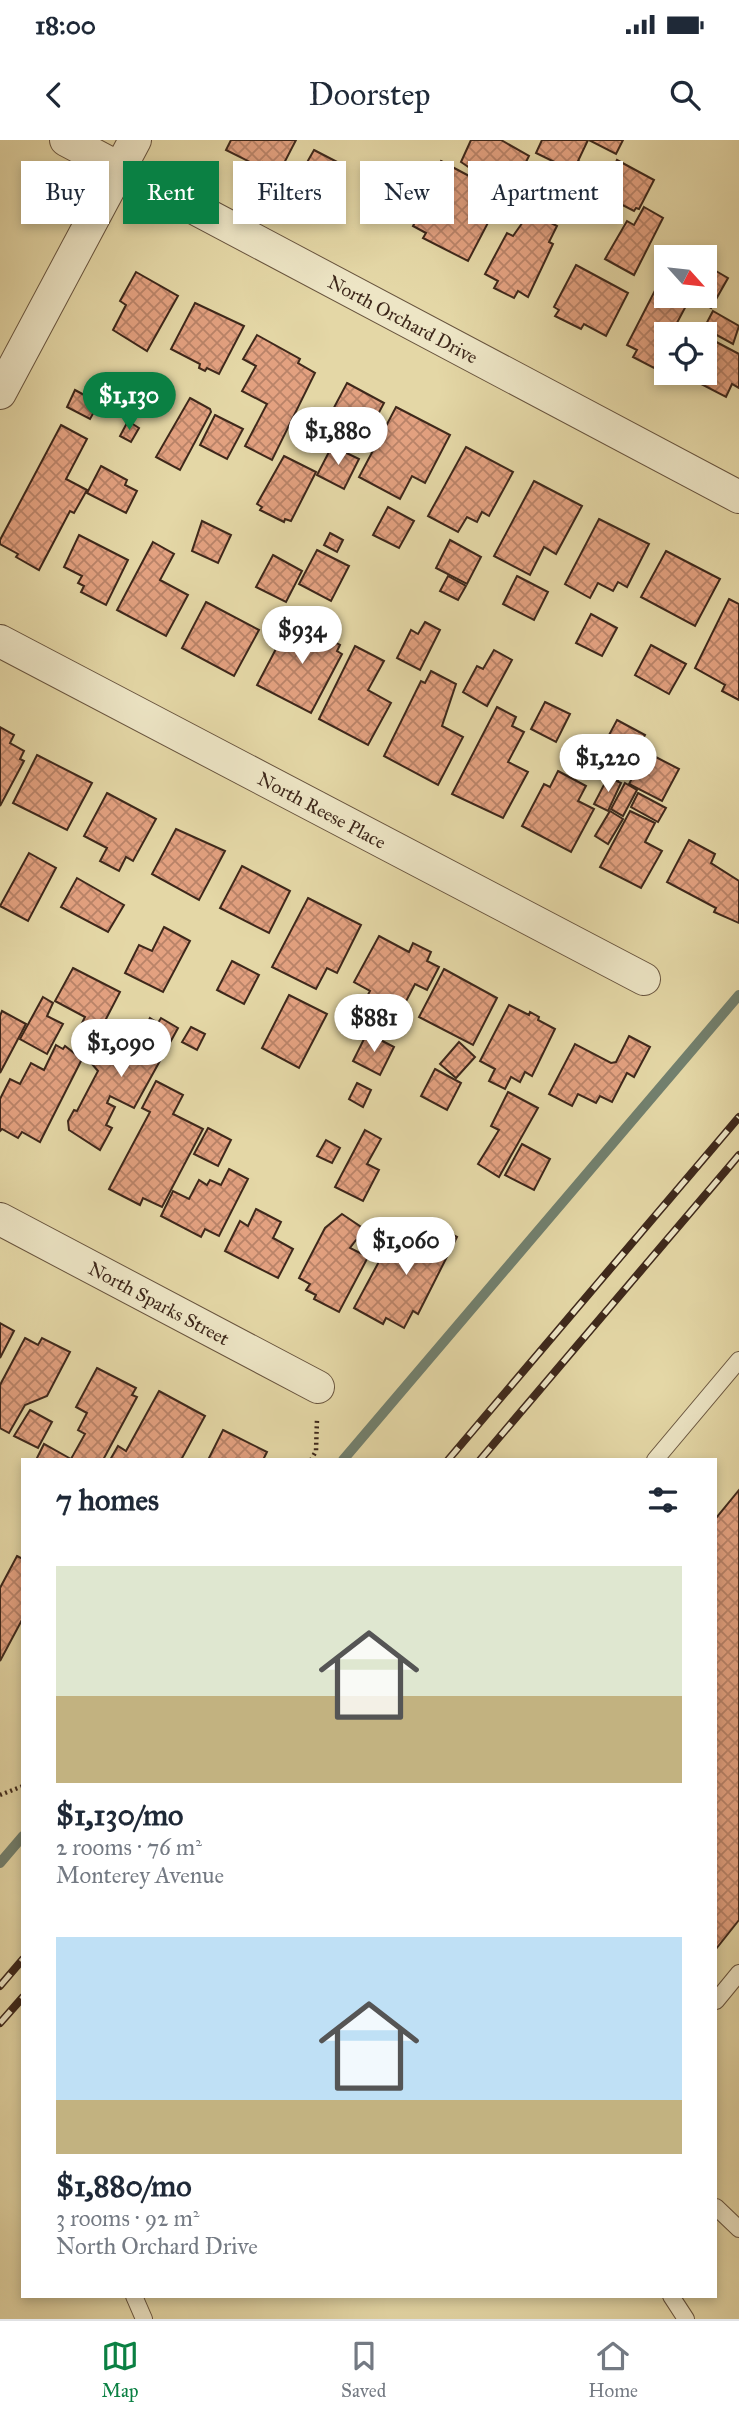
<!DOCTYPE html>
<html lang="en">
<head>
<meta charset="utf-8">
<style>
  :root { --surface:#fff; --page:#f6f6f7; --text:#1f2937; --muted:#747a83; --line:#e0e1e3; --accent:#0b8043 }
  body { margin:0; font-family:"IM FELL Great Primer",serif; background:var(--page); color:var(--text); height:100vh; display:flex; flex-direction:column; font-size:26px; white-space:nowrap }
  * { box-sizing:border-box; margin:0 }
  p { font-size:23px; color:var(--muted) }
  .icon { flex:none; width:38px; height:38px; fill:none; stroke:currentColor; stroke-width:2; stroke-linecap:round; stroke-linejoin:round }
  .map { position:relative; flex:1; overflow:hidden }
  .drawer { position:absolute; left:21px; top:1318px; width:696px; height:840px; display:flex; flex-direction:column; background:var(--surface); border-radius:0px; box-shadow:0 4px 10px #0003 }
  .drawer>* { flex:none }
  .hud { position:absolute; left:21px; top:21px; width:698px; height:63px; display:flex; gap:14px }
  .needle { width:46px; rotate:117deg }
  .controls { position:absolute; left:654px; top:105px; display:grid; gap:14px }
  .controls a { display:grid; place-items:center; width:63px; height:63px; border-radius:0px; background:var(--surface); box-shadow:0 4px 10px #0003; font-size:35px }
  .price { position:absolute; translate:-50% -60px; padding:0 16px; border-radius:24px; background:#fff; color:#222; font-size:23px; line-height:46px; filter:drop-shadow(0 2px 4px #0008) }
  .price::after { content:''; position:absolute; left:50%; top:42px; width:21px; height:16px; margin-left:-10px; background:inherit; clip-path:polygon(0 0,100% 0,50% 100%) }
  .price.current { background:var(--accent); color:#fff }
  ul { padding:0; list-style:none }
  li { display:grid; align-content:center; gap:14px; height:371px; padding:0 35px }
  li span { display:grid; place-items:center; height:217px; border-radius:0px; color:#555 }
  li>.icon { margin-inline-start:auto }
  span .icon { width:126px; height:126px; fill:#fffc; stroke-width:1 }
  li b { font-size:30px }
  h2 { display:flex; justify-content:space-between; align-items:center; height:84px; padding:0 35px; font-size:30px }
  .chip { padding:0 24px; border-radius:0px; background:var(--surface); box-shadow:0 4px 10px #0003; font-size:24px; line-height:63px }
  .chip.current { background:var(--accent); color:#fff }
  .status { display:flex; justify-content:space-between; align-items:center; height:49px; padding:0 35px; background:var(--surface); direction:ltr }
  .status svg { height:19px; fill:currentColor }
  header { display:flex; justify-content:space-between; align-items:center; height:91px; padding:0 35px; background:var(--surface); font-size:32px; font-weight:600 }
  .menu { display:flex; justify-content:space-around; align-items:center; height:98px; border-top:2px solid var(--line); background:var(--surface); font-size:19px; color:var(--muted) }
  .menu a { display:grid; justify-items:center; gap:4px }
  .menu .current { color:var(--accent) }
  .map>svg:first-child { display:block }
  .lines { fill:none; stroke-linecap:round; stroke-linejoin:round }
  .stream { stroke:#72806e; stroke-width:10 }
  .building { fill:url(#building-cross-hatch); stroke:#3e281b; stroke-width:2 }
  .service-casing { stroke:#68543e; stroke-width:18 }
  .minor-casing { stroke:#68543e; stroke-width:34 }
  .path { stroke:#3e281b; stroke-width:4.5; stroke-dasharray:2 3.5; stroke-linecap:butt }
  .service { stroke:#ede5c5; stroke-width:16 }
  .minor { stroke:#ede5c5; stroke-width:32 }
  .rail-casing { stroke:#3e281b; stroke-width:8 }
  .rail { stroke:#ede5c5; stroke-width:5; stroke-dasharray:16; stroke-linecap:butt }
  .labels { text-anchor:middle; stroke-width:5; stroke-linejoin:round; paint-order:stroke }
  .street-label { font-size:19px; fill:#3e281b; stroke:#ede5c5 }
</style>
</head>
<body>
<div class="status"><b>18:00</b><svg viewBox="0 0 49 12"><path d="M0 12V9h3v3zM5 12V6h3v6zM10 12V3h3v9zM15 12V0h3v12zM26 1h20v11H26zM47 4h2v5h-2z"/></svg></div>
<header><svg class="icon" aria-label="back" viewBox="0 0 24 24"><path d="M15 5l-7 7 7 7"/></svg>Doorstep<svg class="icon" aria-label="search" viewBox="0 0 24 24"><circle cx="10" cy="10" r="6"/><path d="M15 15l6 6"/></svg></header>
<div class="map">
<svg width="739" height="2179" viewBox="0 0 739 2179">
  <defs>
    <pattern id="building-cross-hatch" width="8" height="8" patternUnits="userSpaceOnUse" patternTransform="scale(1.75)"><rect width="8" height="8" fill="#e3a180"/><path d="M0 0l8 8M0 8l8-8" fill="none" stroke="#b98368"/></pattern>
  </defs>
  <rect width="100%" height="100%" fill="#e4d7a6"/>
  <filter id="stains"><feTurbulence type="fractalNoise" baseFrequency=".00286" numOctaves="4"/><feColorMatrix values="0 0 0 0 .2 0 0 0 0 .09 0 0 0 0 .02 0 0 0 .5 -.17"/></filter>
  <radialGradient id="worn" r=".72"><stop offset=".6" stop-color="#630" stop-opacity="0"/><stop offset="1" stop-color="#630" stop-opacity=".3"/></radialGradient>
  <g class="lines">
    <!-- stream -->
    <g class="stream">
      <path d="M343 1320 739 855"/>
      <path d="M0 1723 23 1696"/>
    </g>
  </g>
  <!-- building -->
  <g class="building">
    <path d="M231 0H296L280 31 263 22 260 27 226 10Z"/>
    <path d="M471 0H501L529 16 515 44 501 37 499 40 484 34 483 37 461 22Z"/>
    <path d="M542 0H588L578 21 606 35 586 75 582 73 579 78 557 67 560 62 556 60 571 30 536 13Z"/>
    <path d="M589 0H623L616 14Z"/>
    <path d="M314 10 343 25 327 55 297 40Z"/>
    <path d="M617 20 654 40 639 69 636 68 634 71 601 54Z"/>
    <path d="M441 21 503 54 468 121 423 98 426 93 413 86 417 78 412 76 423 56 429 59 431 55 425 52Z"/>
    <path d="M644 67 663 78 634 135 605 119 627 81 634 85Z"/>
    <path d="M530 72 557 86 549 102 553 104 528 157 518 151 514 158 494 148 498 141 485 134 507 93 513 96Z"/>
    <path d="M576 125 628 153 606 196 584 184 581 189 555 176 559 170 554 167Z"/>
    <path d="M709 127 728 138 711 168 693 157 705 156V134Z"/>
    <path d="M136 132 178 156 147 211 113 190 126 165 120 161Z"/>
    <path d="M664 133 667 134V156H682L679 162 686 166 671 194H667V203L654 228 633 217 637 210 627 205Z"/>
    <path d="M195 163 244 186 219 234 207 228 205 231 199 228 200 224 171 209Z"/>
    <path d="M713 171 739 186 733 204 704 188Z"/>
    <path d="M257 195 300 219 298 223 315 233 272 320 245 306 267 264 242 251 256 226 243 219Z"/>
    <path d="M705 196 739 214V248L732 244 726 257 680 233H705Z"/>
    <path d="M347 243 384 263 358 312 340 302 338 306 329 301 330 297 321 292Z"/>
    <path d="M75 250 99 263 90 279 67 267Z"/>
    <path d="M190 258 210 269 211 272 180 330 156 317Z"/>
    <path d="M396 267 450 295 425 343 412 336 400 359 359 337Z"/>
    <path d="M215 275 243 289 227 319 200 305Z"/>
    <path d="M128 281 139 288 131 302 120 296Z"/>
    <path d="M61 285 87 299 66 339 87 350 74 373 70 371 39 430 16 417 18 414 0 404V400Z"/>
    <path d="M332 306 359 319 344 349 317 335Z"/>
    <path d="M466 307 513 332 489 376 482 372 477 382 467 377 458 392 428 376Z"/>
    <path d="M284 316 316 332 291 381 285 379 284 382 260 370 262 367 257 364Z"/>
    <path d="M101 326 127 340 125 345 137 351 126 373 87 353Z"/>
    <path d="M534 341 582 366 556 414 544 407 530 435 494 416Z"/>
    <path d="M388 367 414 381 399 408 373 395Z"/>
    <path d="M599 379 649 404 627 447 618 442 613 451 598 443 590 458 565 444Z"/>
    <path d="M202 381 231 395 218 423 192 411Z"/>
    <path d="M330 393 343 400 337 412 324 405Z"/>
    <path d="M79 395 128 420 106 465 81 452 84 446 78 443 82 436 64 427Z"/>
    <path d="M450 400 481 417 467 444 436 428Z"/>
    <path d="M153 402 174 414 160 440 188 455 166 496 117 470Z"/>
    <path d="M317 410 349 426 331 461 299 444Z"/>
    <path d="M666 411 720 439 695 486 641 457Z"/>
    <path d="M273 415 302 431 286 462 256 447Z"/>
    <path d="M448 436 466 446 458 460 440 451Z"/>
    <path d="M517 436 548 452 534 480 503 464Z"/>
    <path d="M729 459 739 464V560L722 551 725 545 695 528Z"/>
    <path d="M206 462 259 490 234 536 182 508Z"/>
    <path d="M591 474 617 488 602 516 576 503Z"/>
    <path d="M425 482 440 490 420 530 397 518 411 490 418 494Z"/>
    <path d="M313 483 334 494 331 500 340 505 337 511 342 514 311 573 257 545 288 486 309 491Z"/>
    <path d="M651 505 686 524 669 554 635 535Z"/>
    <path d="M355 506 384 521 368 550 391 563 368 605 319 579Z"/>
    <path d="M494 510 512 520 487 566 463 552 477 526 483 529Z"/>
    <path d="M431 531 456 544 442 586 463 597 438 645 384 616 421 541 425 543Z"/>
    <path d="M545 562 570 574 556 602 531 589Z"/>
    <path d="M497 567 516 577 512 586 524 592 508 622 528 632 503 678 452 654Z"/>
    <path d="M617 580 645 595 637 610 609 595Z"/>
    <path d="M0 587 14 595 10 603 24 611 20 619 24 621 0 666Z"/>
    <path d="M612 597 637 610 623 638 620 636 618 640 597 625 601 617 596 615 602 604 607 606Z"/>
    <path d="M646 612 679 629 662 661 629 644Z"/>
    <path d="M37 615 92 643 67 690 13 663Z"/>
    <path d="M558 631 586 646 578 661 594 669 571 712 522 686 544 644 550 647Z"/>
    <path d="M608 637 621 643 608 671 594 664Z"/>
    <path d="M625 643 637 650 623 676 611 669Z"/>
    <path d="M107 653 156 679 133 721 126 717 119 731 100 721 107 708 84 696Z"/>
    <path d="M638 653 666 668 658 682 631 667Z"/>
    <path d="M610 671 623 679 608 704 595 696Z"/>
    <path d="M630 671 655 683 645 702 662 711 641 748 600 727Z"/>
    <path d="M176 689 225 711 199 760 152 734Z"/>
    <path d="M689 700 715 714 711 723 739 741V783L714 772 716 768 667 742Z"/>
    <path d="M29 713 56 728 28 781 0 766Z"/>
    <path d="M242 726 290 751 269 793 220 768Z"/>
    <path d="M77 738 124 765 108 792 61 767Z"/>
    <path d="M308 758 361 785 337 833 327 828 316 849 272 827Z"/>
    <path d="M164 787 190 801 163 852 125 833 139 805 152 811Z"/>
    <path d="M379 796 409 812 413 803 431 812 427 821 439 827 427 850 415 844 403 867 398 864 391 879 363 864 370 851 354 842Z"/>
    <path d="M232 821 259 835 244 864 217 850Z"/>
    <path d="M73 828 120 852 93 904 76 895 85 877 55 861Z"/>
    <path d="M444 829 497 858 473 905 419 877Z"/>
    <path d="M289 855 327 874 299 928 262 908Z"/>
    <path d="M43 857 53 863 47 876 63 884 47 914 20 899Z"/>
    <path d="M509 865 529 875 530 872 539 877 538 880 555 889 532 936 525 932 520 942 511 937 505 949 489 941 495 929 480 921Z"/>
    <path d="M2 871 26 884 0 933V876Z"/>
    <path d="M150 878 158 883 161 878 178 888 134 968 110 956 107 963 115 967 106 985 112 988 100 1010 69 990 68 981 74 970 77 971 98 931 92 924 101 906 119 915 135 882 145 887Z"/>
    <path d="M191 887 205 894 197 910 182 902Z"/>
    <path d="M367 893 394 907 380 935 353 921Z"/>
    <path d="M629 896 650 907 634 937 627 933 612 962 600 956 596 963 578 954 572 966 549 954 575 904 611 923 616 922Z"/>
    <path d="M459 902 475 917 456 938 440 924Z"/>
    <path d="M56 905 63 909 65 906 82 919 40 1002 22 992 18 998 2 989 0 991V959L10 939 20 944 31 923 44 930Z"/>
    <path d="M435 929 461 943 447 970 421 956Z"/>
    <path d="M156 941 183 955 173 974 203 989 162 1067 143 1058 140 1065 109 1049 150 972 142 968Z"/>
    <path d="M357 943 371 950 363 967 349 959Z"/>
    <path d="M508 952 538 968 499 1037 478 1024 499 990 491 986Z"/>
    <path d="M208 988 231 1000 218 1026 194 1014Z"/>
    <path d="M365 990 381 999 367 1024 379 1030 363 1061 335 1047Z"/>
    <path d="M326 1000 340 1008 332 1023 317 1016Z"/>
    <path d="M522 1004 550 1019 534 1050 505 1035Z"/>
    <path d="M229 1029 248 1039 219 1096 205 1089 201 1097 161 1076 173 1051 189 1059 199 1040 207 1045 210 1040 221 1045Z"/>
    <path d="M256 1069 281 1082 273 1098 293 1109 278 1138 225 1111 240 1081 248 1086Z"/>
    <path d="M342 1074 373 1095 356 1100 350 1108 368 1117 339 1172 314 1159 316 1155 306 1150 310 1144 299 1138 325 1088Z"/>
    <path d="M427 1081 457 1097 418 1174 413 1171 404 1188 386 1178 383 1184 354 1168 389 1103 412 1115 415 1109 412 1107Z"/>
    <path d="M0 1183 14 1191 0 1218Z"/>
    <path d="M25 1198 38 1205 42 1198 70 1212 47 1256 25 1265 9 1293 0 1288V1245Z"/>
    <path d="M97 1228 136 1248 132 1255 137 1257 103 1320H36L44 1304 71 1319 85 1294 78 1290 87 1273 76 1267Z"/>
    <path d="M159 1251 205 1276 181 1320H110L118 1306 126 1311Z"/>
    <path d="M30 1270 52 1282 38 1308 14 1296Z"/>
    <path d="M223 1290 267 1312 263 1320H208Z"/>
    <path d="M739 1350V1780L716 1809V1378Z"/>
    <path d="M17 1416 23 1419V1478L0 1521V1448Z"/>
  </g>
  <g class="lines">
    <defs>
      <g id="service">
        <path d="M655 1320 739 1220"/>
        <path d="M716 1861 739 1833"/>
        <path d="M716 2067 739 2089"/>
        <path d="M134 2156 144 2179"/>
        <path d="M671 2156 686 2179"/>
      </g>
      <g id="minor">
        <path d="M66 0 739 357"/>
        <path d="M0 253 135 0"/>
        <path d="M0 501 644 839"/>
        <path d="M0 1079 318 1247"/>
      </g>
    </defs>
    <!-- service casing -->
    <use href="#service" class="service-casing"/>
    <!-- minor casing -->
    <use href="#minor" class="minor-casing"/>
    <!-- path -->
    <g class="path">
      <path d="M311 1320 316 1311 317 1279"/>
      <path d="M0 1655 23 1646"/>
    </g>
    <!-- service -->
    <use href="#service" class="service"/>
    <!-- minor -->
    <use href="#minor" class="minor"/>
    <defs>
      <g id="rail">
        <path d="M448 1320 739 977"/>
        <path d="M480 1320 739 1015"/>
        <path d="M0 1846 23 1819"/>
        <path d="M0 1883 23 1857"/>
      </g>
    </defs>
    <!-- rail casing -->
    <use href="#rail" class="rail-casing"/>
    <!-- rail -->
    <use href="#rail" class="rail"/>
  </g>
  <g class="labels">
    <!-- street labels -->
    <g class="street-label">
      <text transform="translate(403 179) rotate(28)" y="7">North Orchard Drive</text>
      <text transform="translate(322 670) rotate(28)" y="7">North Reese Place</text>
      <text transform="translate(159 1163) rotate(28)" y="7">North Sparks Street</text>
    </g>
  </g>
  <rect width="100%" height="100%" filter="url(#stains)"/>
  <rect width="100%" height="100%" fill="url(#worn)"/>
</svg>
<div class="controls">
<a><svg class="needle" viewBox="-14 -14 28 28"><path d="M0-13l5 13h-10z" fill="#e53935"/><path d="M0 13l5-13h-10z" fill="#747a83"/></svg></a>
<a><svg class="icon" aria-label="locate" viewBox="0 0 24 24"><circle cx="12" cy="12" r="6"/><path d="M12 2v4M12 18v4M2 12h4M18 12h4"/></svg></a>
</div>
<b class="price current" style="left:129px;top:292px">$1,130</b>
<b class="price" style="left:338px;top:327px">$1,880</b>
<b class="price" style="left:302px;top:526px">$934</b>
<b class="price" style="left:608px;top:654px">$1,220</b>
<b class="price" style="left:374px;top:914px">$881</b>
<b class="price" style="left:121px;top:939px">$1,090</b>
<b class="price" style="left:406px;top:1137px">$1,060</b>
<div class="hud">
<a class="chip">Buy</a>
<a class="chip current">Rent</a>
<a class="chip">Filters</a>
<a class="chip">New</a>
<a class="chip">Apartment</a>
</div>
<section class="drawer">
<h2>7 homes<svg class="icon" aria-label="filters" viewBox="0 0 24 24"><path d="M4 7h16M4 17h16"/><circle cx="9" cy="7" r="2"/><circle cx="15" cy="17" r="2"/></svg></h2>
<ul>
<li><span style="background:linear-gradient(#dfe7d0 60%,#c2b280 0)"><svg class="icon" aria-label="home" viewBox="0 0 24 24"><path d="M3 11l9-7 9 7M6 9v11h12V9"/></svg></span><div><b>$1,130/mo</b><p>2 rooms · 76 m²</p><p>Monterey Avenue</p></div></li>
<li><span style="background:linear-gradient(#bfe0f5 75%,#c2b280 0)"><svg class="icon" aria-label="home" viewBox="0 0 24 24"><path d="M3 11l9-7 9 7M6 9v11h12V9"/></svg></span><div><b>$1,880/mo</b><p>3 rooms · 92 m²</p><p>North Orchard Drive</p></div></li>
</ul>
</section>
</div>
<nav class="menu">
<a class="current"><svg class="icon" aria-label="map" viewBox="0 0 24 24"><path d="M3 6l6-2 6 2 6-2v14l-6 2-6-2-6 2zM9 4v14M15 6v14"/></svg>Map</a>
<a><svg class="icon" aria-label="saved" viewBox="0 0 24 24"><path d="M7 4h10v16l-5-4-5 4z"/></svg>Saved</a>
<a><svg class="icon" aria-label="home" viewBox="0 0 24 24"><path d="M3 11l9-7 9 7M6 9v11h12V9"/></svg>Home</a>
</nav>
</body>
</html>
